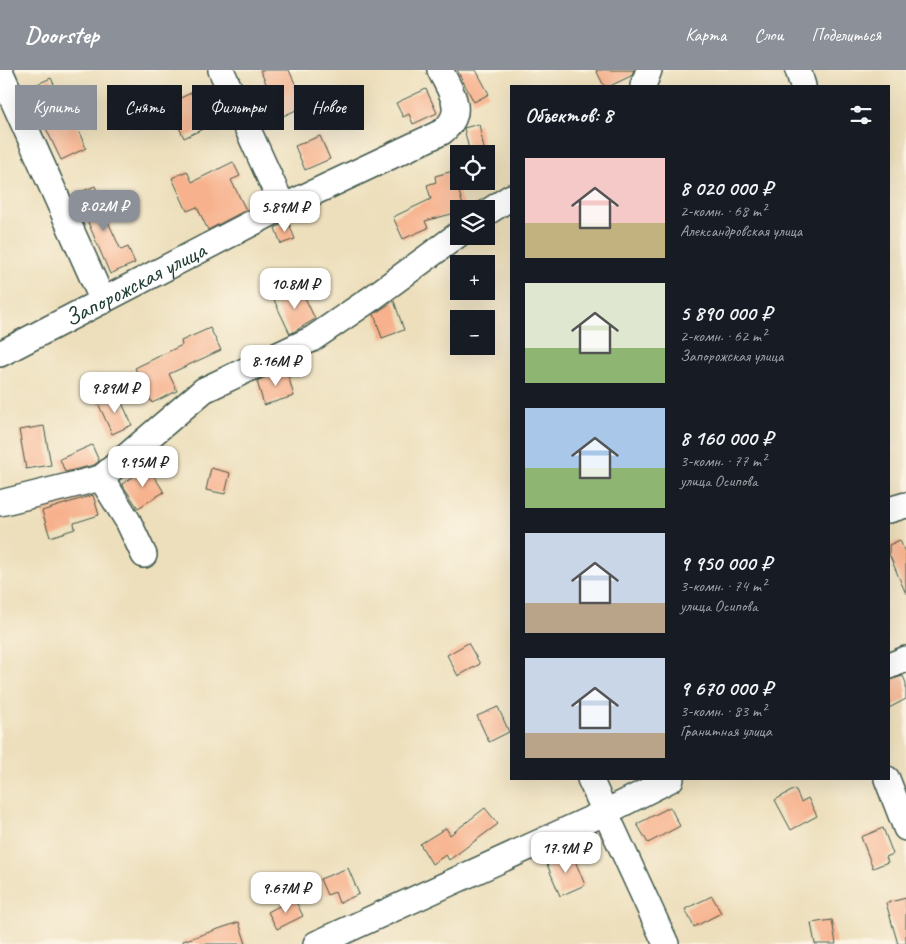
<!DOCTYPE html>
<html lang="ru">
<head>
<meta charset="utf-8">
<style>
  :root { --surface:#171b24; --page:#20242c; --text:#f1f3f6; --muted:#9ea1a6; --accent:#8c9099 }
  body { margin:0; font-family:Caveat,sans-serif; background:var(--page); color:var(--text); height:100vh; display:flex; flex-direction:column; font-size:19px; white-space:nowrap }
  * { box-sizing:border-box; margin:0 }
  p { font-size:16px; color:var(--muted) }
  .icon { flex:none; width:28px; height:28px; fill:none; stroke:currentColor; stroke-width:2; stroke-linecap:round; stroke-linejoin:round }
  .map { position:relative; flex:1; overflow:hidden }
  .panel { position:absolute; left:510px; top:15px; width:380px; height:695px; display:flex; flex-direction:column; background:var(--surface); border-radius:0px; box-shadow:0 5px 20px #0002 }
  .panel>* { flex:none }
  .banner { position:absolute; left:15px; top:15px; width:420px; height:45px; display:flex; gap:10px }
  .controls { position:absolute; left:450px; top:75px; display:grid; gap:10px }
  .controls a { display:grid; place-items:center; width:45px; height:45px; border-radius:0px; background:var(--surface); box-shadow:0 5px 20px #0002; font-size:25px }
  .price { position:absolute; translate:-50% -42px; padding:0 11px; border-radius:10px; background:#fff; color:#222; font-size:16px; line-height:32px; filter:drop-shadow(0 1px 2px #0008) }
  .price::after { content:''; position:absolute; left:50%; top:30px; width:15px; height:11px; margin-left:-8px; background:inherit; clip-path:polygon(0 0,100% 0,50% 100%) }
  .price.selected { background:var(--accent); color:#fff }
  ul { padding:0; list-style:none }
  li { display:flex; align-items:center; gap:15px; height:125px; padding:0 15px }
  li span { display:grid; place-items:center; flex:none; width:140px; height:100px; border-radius:0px; color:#555 }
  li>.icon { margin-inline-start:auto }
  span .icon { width:60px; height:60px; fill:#fffc; stroke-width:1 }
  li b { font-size:21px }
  h2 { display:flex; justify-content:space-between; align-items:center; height:60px; padding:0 15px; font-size:21px }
  .chip { padding:0 18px; border-radius:0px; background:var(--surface); box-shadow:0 5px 20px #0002; font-size:18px; line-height:45px }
  .chip.selected { background:var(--accent); color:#fff }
  header { display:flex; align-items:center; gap:30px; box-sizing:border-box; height:70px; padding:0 25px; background:var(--accent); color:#fff }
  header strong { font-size:24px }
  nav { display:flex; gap:28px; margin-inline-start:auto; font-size:18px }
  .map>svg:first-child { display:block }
  .building { fill:#f7b18c }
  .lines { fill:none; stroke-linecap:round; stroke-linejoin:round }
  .minor-casing { stroke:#3e5548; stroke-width:28 }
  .minor { stroke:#fff; stroke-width:25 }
  .labels { text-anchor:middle; stroke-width:5; stroke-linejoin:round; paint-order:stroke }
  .street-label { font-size:24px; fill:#1f3d34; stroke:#fcf5e5 }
</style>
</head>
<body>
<header>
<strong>Doorstep</strong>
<nav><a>Карта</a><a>Слои</a><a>Поделиться</a></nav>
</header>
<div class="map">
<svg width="906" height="874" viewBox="0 0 906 874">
  <rect width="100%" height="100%" fill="#fcf5e5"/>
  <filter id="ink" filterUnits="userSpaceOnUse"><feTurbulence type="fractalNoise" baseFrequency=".02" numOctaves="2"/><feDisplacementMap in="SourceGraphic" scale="10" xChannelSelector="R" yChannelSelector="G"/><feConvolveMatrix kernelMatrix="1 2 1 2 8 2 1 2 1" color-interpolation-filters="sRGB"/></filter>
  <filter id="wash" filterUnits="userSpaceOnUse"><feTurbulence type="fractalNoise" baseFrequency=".0096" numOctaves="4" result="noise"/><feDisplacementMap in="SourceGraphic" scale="20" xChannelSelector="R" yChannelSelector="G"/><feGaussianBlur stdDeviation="1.12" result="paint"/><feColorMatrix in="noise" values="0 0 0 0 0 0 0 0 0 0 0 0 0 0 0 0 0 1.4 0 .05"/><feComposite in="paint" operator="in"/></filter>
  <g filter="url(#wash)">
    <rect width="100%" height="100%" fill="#eddfbc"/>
    <g id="blocks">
      <!-- building -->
      <g class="building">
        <path d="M260 0H289L305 36 281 47Z"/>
        <path d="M457 0H476L489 24 474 32Z"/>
        <path d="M596 0H634L631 6 610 16H604Z"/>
        <path d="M51 8 57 21 54 22 68 52 73 49 86 78 61 90 33 31 30 32 24 20Z"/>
        <path d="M426 19 437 43 413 54 409 44 403 47 396 33Z"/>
        <path d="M193 22 209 56 184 68 168 34Z"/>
        <path d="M479 54 485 84H470L464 58Z"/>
        <path d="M320 66 330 89 305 100 295 76Z"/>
        <path d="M233 92 240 106 231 110 246 140 208 160 197 137 187 141 172 108 187 101 192 112Z"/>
        <path d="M453 101 464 139H459V142L425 151 428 158 403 169 393 147 431 129 427 115 436 112 435 106Z"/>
        <path d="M95 116 106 142 104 143 121 180 128 177 135 193 110 204 76 124Z"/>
        <path d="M288 151 295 169 281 174 275 158Z"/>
        <path d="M300 217 315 249 290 264 274 230Z"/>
        <path d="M394 231 404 260 382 268 374 244Z"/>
        <path d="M210 258 221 280 169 304 177 321 152 333 135 298 182 275 181 271Z"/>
        <path d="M286 298 294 326 264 335 257 311Z"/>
        <path d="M118 324 132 355 112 364 98 333Z"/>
        <path d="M44 356 51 395 26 399 19 360Z"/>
        <path d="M92 375 99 391 94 395 65 402 60 389Z"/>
        <path d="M148 397 164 422 138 438 122 414Z"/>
        <path d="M211 398 230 403 225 424 206 420Z"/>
        <path d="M93 425 99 445 74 453 75 459 50 467 42 441Z"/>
        <path d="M900 470 906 485V524L889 484V475Z"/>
        <path d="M468 573 480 594 458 606 447 585Z"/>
        <path d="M903 606 906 613V629L889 638V610Z"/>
        <path d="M498 637 509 662 489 672 477 646Z"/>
        <path d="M795 719 801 732 808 728 817 746 791 760 775 730Z"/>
        <path d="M670 737 680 756 648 773 637 754Z"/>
        <path d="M485 738 498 754 449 790 446 785 432 794 420 774 446 758 450 765Z"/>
        <path d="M883 758 893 784 886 787 888 792 873 798 861 767Z"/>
        <path d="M571 781 585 815 560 826 546 792Z"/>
        <path d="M348 798 359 824 339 833 335 822 327 825 320 809Z"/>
        <path d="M712 826 721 843 694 857 685 839Z"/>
        <path d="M294 828 303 846 277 859 268 842Z"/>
        <path d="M906 828V874H898L886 833Z"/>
        <path d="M832 850 836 874H815L811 853Z"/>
        <path d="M239 852 246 874H183V871Z"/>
      </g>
    </g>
  </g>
  <g filter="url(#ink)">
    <use href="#blocks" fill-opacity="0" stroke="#3e5548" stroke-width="1"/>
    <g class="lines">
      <defs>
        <g id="minor">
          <path d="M221 0 283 137"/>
          <path d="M798 0 803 16"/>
          <path d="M0 1 103 231"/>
          <path d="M643 16 649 0"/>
          <path d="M486 143 511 127"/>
          <path id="s1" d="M0 284 283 137 442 62C467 42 451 23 440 0"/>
          <path d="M101 408 128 451 144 485"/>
          <path d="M0 433 101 408 204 320 312 269 372 228 459 164"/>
          <path d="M889 440 906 435"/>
          <path d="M889 596 906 589"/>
          <path d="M590 709 666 874"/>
          <path d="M887 709 906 758"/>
          <path d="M316 874 606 742 671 709"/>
        </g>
      </defs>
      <!-- minor casing -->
      <use href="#minor" class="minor-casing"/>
      <!-- minor -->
      <use href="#minor" class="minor"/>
    </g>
  </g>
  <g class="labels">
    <!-- street labels -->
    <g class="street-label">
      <text dy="8" stroke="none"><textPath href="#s1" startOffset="152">Запорожская улица</textPath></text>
    </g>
  </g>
</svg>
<div class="controls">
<a><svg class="icon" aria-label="locate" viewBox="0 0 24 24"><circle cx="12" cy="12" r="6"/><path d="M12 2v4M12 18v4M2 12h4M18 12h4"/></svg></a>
<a><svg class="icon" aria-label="layers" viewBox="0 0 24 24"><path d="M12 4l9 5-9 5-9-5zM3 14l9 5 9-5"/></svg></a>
<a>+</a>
<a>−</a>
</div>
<b class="price selected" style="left:104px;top:162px">8.02M ₽</b>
<b class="price" style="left:285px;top:163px">5.89M ₽</b>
<b class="price" style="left:295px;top:240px">10.8M ₽</b>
<b class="price" style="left:276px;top:317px">8.16M ₽</b>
<b class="price" style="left:115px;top:344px">9.89M ₽</b>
<b class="price" style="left:143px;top:418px">9.95M ₽</b>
<b class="price" style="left:566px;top:804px">17.9M ₽</b>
<b class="price" style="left:286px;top:844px">9.67M ₽</b>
<div class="banner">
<a class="chip selected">Купить</a>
<a class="chip">Снять</a>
<a class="chip">Фильтры</a>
<a class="chip">Новое</a>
</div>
<section class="panel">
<h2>Объектов: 8<svg class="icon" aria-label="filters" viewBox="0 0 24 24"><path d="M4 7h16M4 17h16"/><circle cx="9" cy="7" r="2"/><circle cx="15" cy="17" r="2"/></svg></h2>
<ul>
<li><span style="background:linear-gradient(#f6c9c9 65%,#c2b280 0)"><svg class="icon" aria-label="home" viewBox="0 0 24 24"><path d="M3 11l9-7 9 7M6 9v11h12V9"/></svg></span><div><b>8 020 000 ₽</b><p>2-комн. · 68 m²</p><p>Александровская улица</p></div></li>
<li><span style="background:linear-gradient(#dfe7d0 65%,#8fb573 0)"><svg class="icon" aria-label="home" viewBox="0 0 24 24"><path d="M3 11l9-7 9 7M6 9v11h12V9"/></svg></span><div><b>5 890 000 ₽</b><p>2-комн. · 62 m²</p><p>Запорожская улица</p></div></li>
<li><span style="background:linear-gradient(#a9c7e8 60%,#8fb573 0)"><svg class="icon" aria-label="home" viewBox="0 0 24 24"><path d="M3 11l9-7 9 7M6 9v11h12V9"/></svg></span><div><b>8 160 000 ₽</b><p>3-комн. · 77 m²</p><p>улица Осипова</p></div></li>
<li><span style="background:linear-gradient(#c9d6e8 70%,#b9a48a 0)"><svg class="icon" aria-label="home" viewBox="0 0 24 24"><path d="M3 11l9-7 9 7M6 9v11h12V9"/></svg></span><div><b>9 950 000 ₽</b><p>3-комн. · 74 m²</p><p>улица Осипова</p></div></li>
<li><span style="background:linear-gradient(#c9d6e8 75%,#b9a48a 0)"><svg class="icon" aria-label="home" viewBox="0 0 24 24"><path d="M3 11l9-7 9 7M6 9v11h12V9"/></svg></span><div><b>9 670 000 ₽</b><p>3-комн. · 83 m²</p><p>Гранитная улица</p></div></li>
</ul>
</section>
</div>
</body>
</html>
